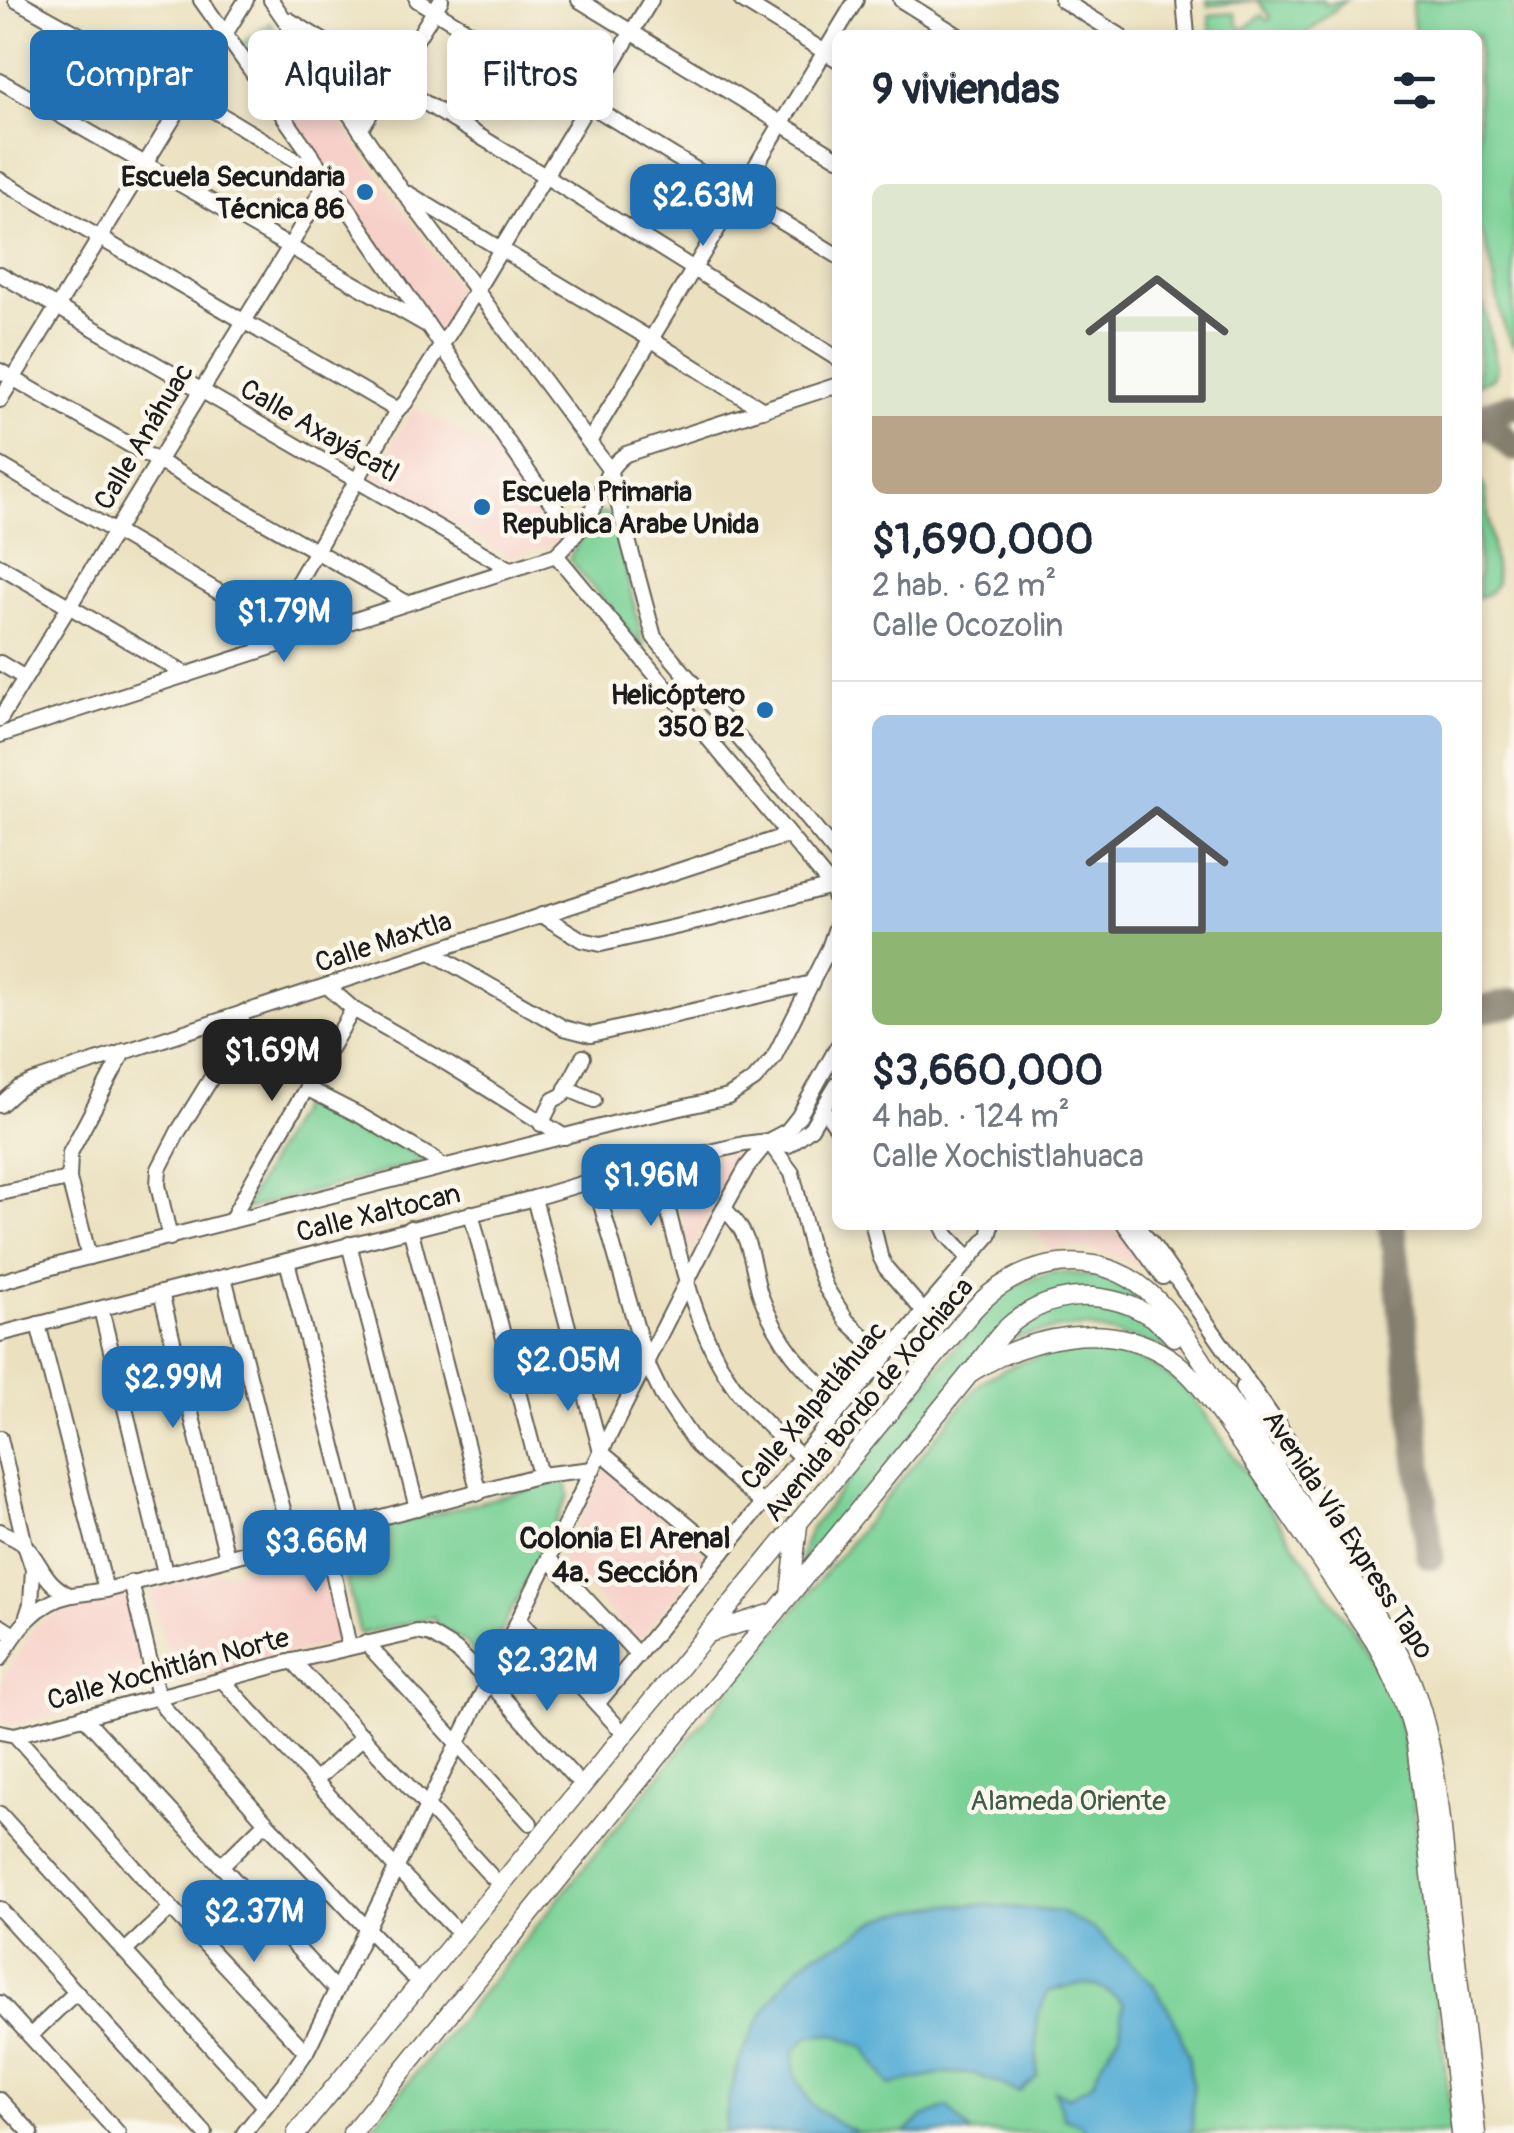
<!DOCTYPE html>
<html lang="es">
<head>
<meta charset="utf-8">
<style>
  :root { --surface:#fff; --page:#f6f6f7; --text:#1f2937; --muted:#747a83; --line:#e0e1e3; --accent:#1f6fb2 }
  body { margin:0; font-family:Pangolin,sans-serif; background:var(--page); color:var(--text); height:100vh; display:flex; flex-direction:column; font-size:38px; white-space:nowrap }
  * { box-sizing:border-box; margin:0 }
  p { font-size:32px; color:var(--muted) }
  .icon { flex:none; width:55px; height:55px; fill:none; stroke:currentColor; stroke-width:2; stroke-linecap:round; stroke-linejoin:round }
  .map { position:relative; flex:1; overflow:hidden }
  .drawer { position:absolute; left:832px; top:30px; width:650px; height:1200px; display:flex; flex-direction:column; background:var(--surface); border-radius:15px; box-shadow:0 5px 15px #0003 }
  .drawer>* { flex:none }
  .guide { position:absolute; left:30px; top:30px; width:652px; height:90px; display:flex; gap:20px }
  .price { position:absolute; translate:-50% -85px; padding:0 22px; border-radius:20px; background:var(--accent); color:#fff; font-size:32px; line-height:65px; filter:drop-shadow(0 2px 5px #0008) }
  .price::after { content:''; position:absolute; left:50%; top:60px; width:30px; height:22px; margin-left:-15px; background:inherit; clip-path:polygon(0 0,100% 0,50% 100%) }
  .price.selected { background:#222; color:#fff }
  ul { padding:0; list-style:none }
  li { display:grid; align-content:center; gap:20px; height:530px; padding:0 40px }
  li+li { border-top:2px solid var(--line) }
  li span { display:grid; place-items:center; height:310px; border-radius:15px; color:#555 }
  li>.icon { margin-inline-start:auto }
  span .icon { width:180px; height:180px; fill:#fffc; stroke-width:1 }
  li b { font-size:42px }
  h2 { display:flex; justify-content:space-between; align-items:center; height:120px; padding:0 40px; font-size:42px }
  .pill { padding:0 35px; border-radius:15px; background:var(--surface); box-shadow:0 5px 15px #0003; font-size:35px; line-height:90px }
  .pill.selected { background:var(--accent); color:#fff }
  .map>svg:first-child { display:block }
  .built { fill:#f7d0c9 }
  .green { fill:#79d196; stroke:#4a7659; stroke-width:2.5 }
  .water { fill:#5aafd6; stroke:#3b6679; stroke-width:2.5 }
  .lines { fill:none; stroke-linecap:round; stroke-linejoin:round }
  .taxiway { stroke:#847e6e; stroke-width:28 }
  .minor-casing { stroke:#646155; stroke-width:18 }
  .major-casing { stroke:#646155; stroke-width:21 }
  .minor { stroke:#fff; stroke-width:14 }
  .major { stroke:#fff; stroke-width:18 }
  .poi-dot { fill:#1f6fb2; stroke:#fbf7ec; stroke-width:4 }
  .labels { text-anchor:middle; stroke-width:9; stroke-linejoin:round; paint-order:stroke }
  .poi-label { font-size:28px; font-weight:bold; fill:#1c1c1c; stroke:#fbf7ec; text-anchor:end }
  .street-label { font-size:28px; fill:#1c1c1c; stroke:#fbf7ec }
  .park-label { font-size:28px; fill:#3d5b47; stroke:#fbf7ec }
  .neighbourhood-label { font-size:30px; font-weight:bold; fill:#1c1c1c; stroke:#fbf7ec }
</style>
</head>
<body>
<div class="map">
<svg width="1514" height="2133" viewBox="0 0 1514 2133">
  <rect width="100%" height="100%" fill="#fbf7ec"/>
  <filter id="ink" filterUnits="userSpaceOnUse"><feTurbulence type="fractalNoise" baseFrequency=".01" numOctaves="2"/><feDisplacementMap in="SourceGraphic" scale="20" xChannelSelector="R" yChannelSelector="G"/><feConvolveMatrix kernelMatrix="1 2 1 2 8 2 1 2 1" color-interpolation-filters="sRGB"/></filter>
  <filter id="wash" filterUnits="userSpaceOnUse"><feTurbulence type="fractalNoise" baseFrequency=".0048" numOctaves="4" result="noise"/><feDisplacementMap in="SourceGraphic" scale="40" xChannelSelector="R" yChannelSelector="G"/><feGaussianBlur stdDeviation="2.25" result="paint"/><feColorMatrix in="noise" values="0 0 0 0 0 0 0 0 0 0 0 0 0 0 0 0 0 1.4 0 .05"/><feComposite in="paint" operator="in"/></filter>
  <g filter="url(#wash)">
    <rect width="100%" height="100%" fill="#ebe1c0"/>
    <!-- built -->
    <g class="built">
      <path d="M287 45 461 293 437 332 252 68Z"/>
      <path d="M415 407 512 463 562 535 558 542 511 558 372 478Z"/>
      <path d="M740 1152 691 1250 670 1170Z"/>
      <path d="M1029 1225H1115L1142 1258 1140 1263 1085 1248 1071 1247 1048 1250Z"/>
      <path d="M606 1468 678 1528 676 1532 707 1558 637 1641 561 1559Z"/>
      <path d="M319 1549 342 1640 181 1682 172 1671 167 1656 172 1654 170 1647H166L153 1601 157 1589 207 1575V1573L218 1569 220 1575Z"/>
      <path d="M127 1596 155 1688 10 1726 0 1720V1684L35 1627 62 1611Z"/>
    </g>
    <!-- green -->
    <g class="green">
      <path d="M1207 0H1323L1325 4 1346 0 1305 35H1211L1209 15 1235 13 1237 23 1243 30 1262 15 1267 21 1271 18 1258 0 1208 6Z"/>
      <path d="M1413 0H1512L1514 16V347C1494 319 1498 262 1478 227V35H1415L1412 11Z"/>
      <path d="M271 23 283 41 251 63 238 47Z"/>
      <path d="M1478 280 1497 367 1493 378 1478 385Z"/>
      <path d="M1478 475 1485 490 1497 583 1489 593 1478 598Z"/>
      <path d="M606 513 614 520 645 651 569 559 590 523 598 514Z"/>
      <path d="M307 1092 426 1161 243 1210Z"/>
      <path d="M1054 1272 1101 1276 1134 1290 1136 1297 1133 1300H1038L802 1569C799 1554 805 1540 812 1527L873 1448 984 1312C1008 1285 1020 1283 1054 1272Z"/>
      <path d="M1080 1304 1128 1309 1175 1345 1174 1348 1171 1349 1087 1327 1056 1329 1010 1339C1025 1316 1053 1308 1080 1304Z"/>
      <path d="M1081 1349C1127 1350 1151 1362 1188 1389L1377 1665 1398 1711 1410 1775 1453 2133H367L981 1382C1013 1362 1043 1353 1081 1349Z"/>
      <path d="M565 1480 569 1495 485 1664 462 1640 436 1625 434 1617 360 1634 336 1539Z"/>
    </g>
    <!-- water -->
    <g class="water">
      <path d="M945 1905H984L1060 1912 1095 1930 1152 1983 1173 2016 1188 2054 1193 2092 1192 2133H1087L1080 2124 1064 2118 1054 2090 1069 2097 1092 2083 1103 2059 1120 2033 1123 2003C1098 1980 1079 1981 1048 1992L1037 2017V2077L1019 2092 975 2074 947 2073 889 2085 865 2048 835 2034 809 2036 794 2052 795 2075 810 2103 834 2121 859 2133H726C723 2077 766 1992 810 1957 820 1949 834 1947 845 1941 856 1935 866 1926 878 1920 898 1911 923 1909 945 1905Z"/>
      <path d="M947 2107 971 2133H905L921 2118Z"/>
    </g>
    <g class="lines">
      <!-- taxiway -->
      <g class="taxiway">
        <path d="M1478 417 1514 405"/>
        <path d="M1478 423 1496 430 1514 448"/>
        <path d="M1478 1010 1514 1003"/>
        <path d="M1392 1225 1430 1556"/>
      </g>
    </g>
  </g>
  <g filter="url(#ink)">
    <g class="lines">
      <defs>
        <g id="minor">
          <path d="M201 0 328 179 535 482 576 533"/>
          <path d="M271 0 401 189 609 469 654 637 838 856"/>
          <path d="M417 0 838 256"/>
          <path d="M579 0 838 158"/>
          <path d="M741 0 838 60"/>
          <path d="M901 0 957 35"/>
          <path d="M1062 0 1119 35"/>
          <path d="M1184 0 1187 35"/>
          <path d="M289 20 545 176 838 359"/>
          <path d="M0 81 425 324"/>
          <path d="M360 130 441 0"/>
          <path d="M0 180 390 406 398 409 405 403 476 291 651 0"/>
          <path d="M409 194 652 340 763 410"/>
          <path d="M0 274 510 569"/>
          <path d="M0 371 407 603"/>
          <path d="M0 400 246 0"/>
          <path d="M589 442 856 0"/>
          <path d="M0 465 274 624 293 640"/>
          <path d="M556 555 831 886 838 909"/>
          <path d="M0 566 187 675"/>
          <path d="M258 651 398 409"/>
          <path d="M0 663 25 678"/>
          <path d="M0 719 289 248 328 179 188 95 16 0"/>
          <path d="M0 735 556 555C570 542 583 527 592 510 604 488 604 469 626 454L838 385"/>
          <path d="M542 915 582 940 601 944 710 919 831 886"/>
          <path d="M431 952 564 1028 591 1035 812 983"/>
          <path d="M327 986 353 1009 440 1059 565 1137"/>
          <path d="M566 1088 594 1100"/>
          <path d="M308 1089 361 1116 434 1159 441 1167"/>
          <path d="M0 1105 19 1088 32 1082 788 835"/>
          <path d="M824 1109 838 1129"/>
          <path d="M541 1124 553 1100 563 1095 583 1057"/>
          <path d="M769 1142 792 1173 812 1252 826 1288 847 1321 885 1357"/>
          <path d="M657 1165C678 1245 692 1339 747 1403 763 1423 784 1440 802 1458"/>
          <path d="M594 1180 647 1364 662 1395 697 1446 763 1504"/>
          <path d="M0 1193 69 1179"/>
          <path d="M534 1198 601 1452 722 1553"/>
          <path d="M724 1208C729 1214 735 1220 739 1226 752 1246 753 1272 760 1294 778 1343 804 1372 844 1405"/>
          <path d="M471 1213 540 1475"/>
          <path d="M231 1221C268 1148 313 1080 353 1009"/>
          <path d="M873 1225 880 1256 886 1268 924 1312"/>
          <path d="M942 1225 947 1235 968 1257"/>
          <path d="M1125 1225 1163 1277"/>
          <path d="M1135 1225 1152 1244 1289 1441 1348 1564"/>
          <path d="M410 1228 479 1493"/>
          <path d="M170 1238 158 1185 159 1169 178 1132 220 1064 244 1012"/>
          <path d="M349 1244 417 1508"/>
          <path d="M89 1257 69 1179 70 1153 124 1051"/>
          <path d="M287 1261 354 1525"/>
          <path d="M224 1277 291 1541"/>
          <path d="M0 1282 69 1262 624 1121 728 1097 754 1080 773 1059 829 948 838 922"/>
          <path d="M161 1293 227 1557"/>
          <path d="M101 1309 165 1573"/>
          <path d="M38 1324 106 1590"/>
          <path d="M0 1334 534 1198 594 1180 744 1144 768 1141 789 1145 811 1128 838 1083"/>
          <path d="M1242 1388C1253 1405 1264 1426 1261 1447"/>
          <path d="M0 1438 25 1545 33 1569 31 1604 26 1619"/>
          <path d="M0 1531C7 1535 17 1539 23 1544 42 1561 40 1580 69 1595"/>
          <path d="M325 1533 349 1647"/>
          <path d="M549 1559 638 1655"/>
          <path d="M131 1582 158 1696 165 1709 266 1822 411 1975"/>
          <path d="M519 1620 616 1725"/>
          <path d="M0 1626 14 1635"/>
          <path d="M366 1643 530 1823"/>
          <path d="M0 1659C17 1630 36 1602 72 1595 84 1593 94 1592 106 1590L540 1475 593 1469"/>
          <path d="M293 1661 492 1877"/>
          <path d="M223 1681 396 1868 451 1925"/>
          <path d="M597 1704 844 1405 989 1236 991 1229 990 1225"/>
          <path d="M83 1716 335 1989"/>
          <path d="M0 1732 15 1735 171 1908 306 2052"/>
          <path d="M15 1735 293 1661 417 1632 431 1635 456 1650 488 1681 573 1776"/>
          <path d="M316 1780 364 1736"/>
          <path d="M0 1814 265 2106"/>
          <path d="M221 1866 266 1822"/>
          <path d="M0 1909 205 2133"/>
          <path d="M125 1951 171 1908"/>
          <path d="M0 2003 118 2133"/>
          <path d="M30 2036 76 1992"/>
          <path d="M0 2100 31 2133"/>
          <path d="M244 2133 288 2078 306 2052 601 1452 724 1208 747 1167 768 1141 787 1131 799 1116 838 1046"/>
        </g>
        <g id="major">
          <path d="M978 1364C990 1348 1002 1329 1019 1318 1068 1283 1136 1293 1174 1337"/>
          <path d="M1265 1468C1287 1454 1284 1449 1278 1425"/>
          <path d="M790 1594 798 1525"/>
          <path d="M706 1634 776 1612"/>
          <path d="M297 2133 973 1310C1014 1264 1083 1246 1137 1283 1171 1307 1194 1349 1217 1383 1276 1466 1332 1550 1388 1634 1437 1713 1439 1809 1449 1899 1458 1977 1467 2055 1476 2133"/>
          <path d="M352 2133 971 1372C1028 1337 1108 1318 1168 1357 1198 1376 1216 1409 1237 1438 1285 1505 1329 1574 1375 1642 1394 1675 1408 1706 1416 1744L1461 2133"/>
        </g>
      </defs>
      <!-- minor casing -->
      <use href="#minor" class="minor-casing"/>
      <!-- major casing -->
      <use href="#major" class="major-casing"/>
      <!-- minor -->
      <use href="#minor" class="minor"/>
      <!-- major -->
      <use href="#major" class="major"/>
    </g>
  </g>
  <!-- markers -->
  <g class="poi-dot">
    <circle cx="365" cy="192" r="10"/>
    <circle cx="482" cy="507" r="10"/>
    <circle cx="765" cy="710" r="10"/>
  </g>
  <g class="labels">
    <!-- poi labels -->
    <g class="poi-label">
      <text x="345" y="186">Escuela Secundaria<tspan x="345" dy="32">Técnica 86</tspan></text>
      <text x="502" y="501" text-anchor="start">Escuela Primaria<tspan x="502" dy="32">Republica Arabe Unida</tspan></text>
      <text x="745" y="704">Helicóptero<tspan x="745" dy="32">350 B2</tspan></text>
    </g>
    <!-- street labels -->
    <g class="street-label">
      <text transform="translate(320 430) rotate(30)" y="10">Calle Axayácatl</text>
      <text transform="translate(143 436) rotate(-59)" y="10">Calle Anáhuac</text>
      <text transform="translate(383 941) rotate(-18)" y="10">Calle Maxtla</text>
      <text transform="translate(378 1212) rotate(-14)" y="10">Calle Xaltocan</text>
      <text transform="translate(868 1399) rotate(-50)" y="10">Avenida Bordo de Xochiaca</text>
      <text transform="translate(813 1405) rotate(-50)" y="10">Calle Xalpatláhuac</text>
      <text transform="translate(1349 1534) rotate(57)" y="10">Avenida Vía Express Tapo</text>
      <text transform="translate(168 1668) rotate(-15)" y="10">Calle Xochitlán Norte</text>
    </g>
    <!-- park labels -->
    <g class="park-label">
      <text x="1068" y="1810">Alameda Oriente</text>
    </g>
    <!-- neighbourhood labels -->
    <g class="neighbourhood-label">
      <text x="625" y="1548">Colonia El Arenal<tspan x="625" dy="34">4a. Sección</tspan></text>
    </g>
  </g>
</svg>
<b class="price" style="left:703px;top:249px">$2.63M</b>
<b class="price" style="left:284px;top:665px">$1.79M</b>
<b class="price selected" style="left:272px;top:1104px">$1.69M</b>
<b class="price" style="left:651px;top:1229px">$1.96M</b>
<b class="price" style="left:568px;top:1414px">$2.05M</b>
<b class="price" style="left:173px;top:1431px">$2.99M</b>
<b class="price" style="left:316px;top:1595px">$3.66M</b>
<b class="price" style="left:547px;top:1714px">$2.32M</b>
<b class="price" style="left:254px;top:1965px">$2.37M</b>
<div class="guide">
<a class="pill selected">Comprar</a>
<a class="pill">Alquilar</a>
<a class="pill">Filtros</a>
</div>
<section class="drawer">
<h2>9 viviendas<svg class="icon" aria-label="filters" viewBox="0 0 24 24"><path d="M4 7h16M4 17h16"/><circle cx="9" cy="7" r="2"/><circle cx="15" cy="17" r="2"/></svg></h2>
<ul>
<li><span style="background:linear-gradient(#dfe7d0 75%,#b9a48a 0)"><svg class="icon" aria-label="home" viewBox="0 0 24 24"><path d="M3 11l9-7 9 7M6 9v11h12V9"/></svg></span><div><b>$1,690,000</b><p>2 hab. · 62 m²</p><p>Calle Ocozolin</p></div></li>
<li><span style="background:linear-gradient(#a9c7e8 70%,#8fb573 0)"><svg class="icon" aria-label="home" viewBox="0 0 24 24"><path d="M3 11l9-7 9 7M6 9v11h12V9"/></svg></span><div><b>$3,660,000</b><p>4 hab. · 124 m²</p><p>Calle Xochistlahuaca</p></div></li>
</ul>
</section>
</div>
</body>
</html>
